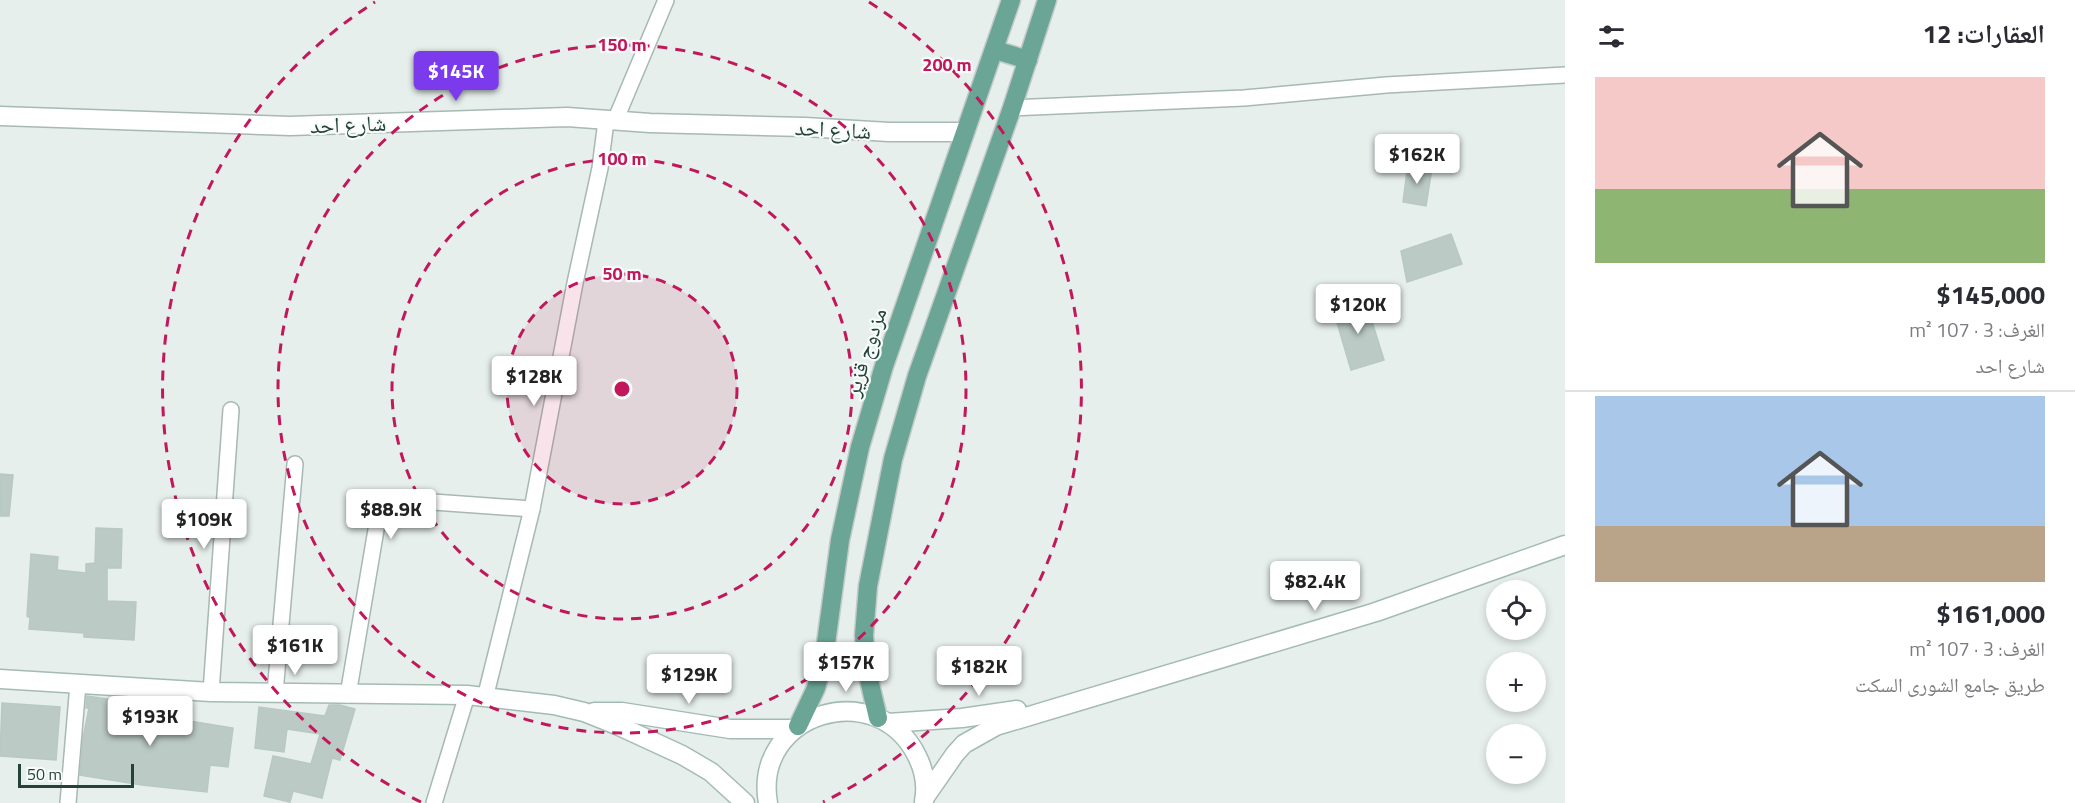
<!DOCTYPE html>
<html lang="ar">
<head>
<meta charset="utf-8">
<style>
  :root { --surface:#fff; --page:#f7f7f7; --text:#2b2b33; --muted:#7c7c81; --line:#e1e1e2; --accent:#7c3aed }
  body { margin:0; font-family:"Titillium Web","Noto Naskh Arabic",sans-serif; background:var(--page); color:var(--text); direction:rtl; height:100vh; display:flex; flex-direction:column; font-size:22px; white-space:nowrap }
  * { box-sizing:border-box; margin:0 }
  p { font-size:20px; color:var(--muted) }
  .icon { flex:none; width:33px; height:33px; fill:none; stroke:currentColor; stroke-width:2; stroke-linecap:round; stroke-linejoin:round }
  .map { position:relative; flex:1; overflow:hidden; direction:ltr }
  .side { display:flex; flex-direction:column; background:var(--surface); width:510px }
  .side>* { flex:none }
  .fabs { position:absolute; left:1486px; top:580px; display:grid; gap:12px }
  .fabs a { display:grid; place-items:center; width:60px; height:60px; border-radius:50%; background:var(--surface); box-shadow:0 3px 9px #0003; font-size:30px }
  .scale { position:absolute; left:18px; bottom:15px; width:116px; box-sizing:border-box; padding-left:6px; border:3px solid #24423a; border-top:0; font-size:16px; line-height:21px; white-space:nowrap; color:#24423a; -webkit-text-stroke:4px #f7fbf9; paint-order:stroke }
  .price { position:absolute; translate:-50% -51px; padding:0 14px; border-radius:6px; background:#fff; color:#222; font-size:20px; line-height:39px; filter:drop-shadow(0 2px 3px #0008) }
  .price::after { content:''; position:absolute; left:50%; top:36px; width:18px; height:14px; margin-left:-9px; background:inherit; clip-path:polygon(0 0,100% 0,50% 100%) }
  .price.selected { background:var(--accent); color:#fff }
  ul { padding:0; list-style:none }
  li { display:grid; align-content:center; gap:12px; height:318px; padding:0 30px }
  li+li { border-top:2px solid var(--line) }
  li span { display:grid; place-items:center; height:186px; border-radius:0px; color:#555 }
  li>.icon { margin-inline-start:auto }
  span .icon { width:108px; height:108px; fill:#fffc; stroke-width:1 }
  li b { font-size:26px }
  h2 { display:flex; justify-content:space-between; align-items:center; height:72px; padding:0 30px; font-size:26px }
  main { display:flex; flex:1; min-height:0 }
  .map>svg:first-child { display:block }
  .building { fill:#bbcac4; stroke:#b8c9c2; stroke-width:1.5 }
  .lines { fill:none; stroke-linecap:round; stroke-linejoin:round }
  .minor-casing { stroke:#a8b8b2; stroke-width:18 }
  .tertiary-casing { stroke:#a8b8b2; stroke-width:21 }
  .secondary-casing { stroke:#a4bbb3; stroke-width:21 }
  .primary-casing { stroke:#c2cac8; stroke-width:21 }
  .minor { stroke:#fff; stroke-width:15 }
  .tertiary { stroke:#fff; stroke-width:18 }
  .secondary { stroke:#fff; stroke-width:18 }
  .primary { stroke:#6aa596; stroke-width:18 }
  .ring { fill:none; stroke:#c2185b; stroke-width:3; stroke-dasharray:10 8 }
  .labels { text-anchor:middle; stroke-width:4.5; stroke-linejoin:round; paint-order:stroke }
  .street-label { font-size:22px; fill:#24423a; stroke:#f7fbf9 }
  .centre { fill:#c2185b; stroke:#f7fbf9; stroke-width:3 }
  .ring-label { font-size:18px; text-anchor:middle; font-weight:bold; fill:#c2185b; stroke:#f7fbf9; stroke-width:4.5; stroke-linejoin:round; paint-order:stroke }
</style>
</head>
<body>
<main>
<section class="side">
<h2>العقارات: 12<svg class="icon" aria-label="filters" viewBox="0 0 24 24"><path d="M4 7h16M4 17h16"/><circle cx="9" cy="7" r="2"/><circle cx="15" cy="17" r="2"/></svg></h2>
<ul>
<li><span style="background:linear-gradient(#f6c9c9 60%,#8fb573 0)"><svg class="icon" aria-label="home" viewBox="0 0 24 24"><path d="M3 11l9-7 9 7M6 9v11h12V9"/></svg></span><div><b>$145,000</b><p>الغرف: 3 · 107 m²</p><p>شارع احد</p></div></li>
<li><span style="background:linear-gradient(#a9c7e8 70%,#b9a48a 0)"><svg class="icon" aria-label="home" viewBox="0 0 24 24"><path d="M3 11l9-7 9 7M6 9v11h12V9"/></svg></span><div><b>$161,000</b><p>الغرف: 3 · 107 m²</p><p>طريق جامع الشورى السكت</p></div></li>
</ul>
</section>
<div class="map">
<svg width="1565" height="803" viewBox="0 0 1565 803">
  <rect width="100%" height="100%" fill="#e6efeb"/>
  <!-- building -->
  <g class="building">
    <path d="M1408 164 1432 168 1426 206 1403 202Z"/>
    <path d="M1451 234 1462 264 1407 282 1401 251Z"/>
    <path d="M1365 299 1384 360 1351 370 1333 309Z"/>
    <path d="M0 474 13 475 9 516H0Z"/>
    <path d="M96 528 122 529 121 568H107V601L136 602 134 640 84 637V633L29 629 30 618 27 616 31 554 58 557 57 570 86 573V564L95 563Z"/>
    <path d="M87 696 154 706 153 715 233 728 228 767 210 765 207 792 142 785 80 775 83 738 89 708H86Z"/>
    <path d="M2 703 60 707 56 760 0 756Z"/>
    <path d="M329 705H340L355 709 340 760 332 758 322 798 293 791 290 802 264 796 273 756 311 764 320 734 287 729 284 752 255 748 259 707 325 716Z"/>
  </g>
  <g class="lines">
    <defs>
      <g id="minor">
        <path d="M1012 108 1244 98 1386 85 1565 75"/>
        <path d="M615 121 666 0"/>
        <path d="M211 692 231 410"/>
        <path d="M275 693 295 464"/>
        <path d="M348 695 379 512 385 501 391 499 532 509"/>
        <path d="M485 698 532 509 575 283 600 168 606 121"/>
        <path d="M68 803 78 684"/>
        <path d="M434 803 467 695"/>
      </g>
      <path id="tertiary" d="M0 116 290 126 567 117 650 123 805 127 889 132H965"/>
      <g id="secondary">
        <path d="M0 679 211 692 467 695 554 705 584 712 619 726 682 755 711 772 745 803"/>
        <path d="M594 712H622L730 729H794"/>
        <path d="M888 723 962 718 1017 710"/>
        <path d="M925 797 955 754 964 744 996 726 1376 612 1565 545"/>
        <path d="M768 803C752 713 877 675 917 756 924 770 927 786 924 801"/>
      </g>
      <g id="primary">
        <path d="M995 50 1028 60"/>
        <path d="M878 718 866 667 864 635 868 586 893 459 917 376 1012 108 1047 0"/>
        <path d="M798 726 816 688 824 658 840 540 860 447 884 366 1011 0"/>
      </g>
    </defs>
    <!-- minor casing -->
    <use href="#minor" class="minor-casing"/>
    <!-- tertiary casing -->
    <use href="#tertiary" class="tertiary-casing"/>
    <!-- secondary casing -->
    <use href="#secondary" class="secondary-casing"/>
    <!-- primary casing -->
    <use href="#primary" class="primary-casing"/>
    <!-- minor -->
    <use href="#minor" class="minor"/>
    <!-- tertiary -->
    <use href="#tertiary" class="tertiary"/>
    <!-- secondary -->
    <use href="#secondary" class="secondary"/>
    <!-- primary -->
    <use href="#primary" class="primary"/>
  </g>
  <!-- distance rings -->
  <circle cx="622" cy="389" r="115" fill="#c2185b" fill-opacity=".12"/>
  <g class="ring">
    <circle cx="622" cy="389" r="115"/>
    <circle cx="622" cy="389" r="230"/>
    <circle cx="622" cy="389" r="344"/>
    <path d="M421 802A459 459 0 0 1 375 2M869 2A459 459 0 0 1 823 802"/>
  </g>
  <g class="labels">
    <!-- street labels -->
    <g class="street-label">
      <text transform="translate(348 124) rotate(-2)" y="8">شارع احد</text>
      <text transform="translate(833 129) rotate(3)" y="8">شارع احد</text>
      <text transform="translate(865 352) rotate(-72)" y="8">مزدوج قزير</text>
    </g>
  </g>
  <circle cx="622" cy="389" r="9" class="centre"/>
  <g class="ring-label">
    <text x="622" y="51">150 m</text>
    <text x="947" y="71">200 m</text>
    <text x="622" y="165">100 m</text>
    <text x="622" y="280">50 m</text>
  </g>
</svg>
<div class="fabs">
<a><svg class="icon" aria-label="locate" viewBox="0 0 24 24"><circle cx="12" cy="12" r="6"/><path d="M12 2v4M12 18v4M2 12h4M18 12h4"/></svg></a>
<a>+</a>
<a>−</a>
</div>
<div class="scale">50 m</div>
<b class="price selected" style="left:456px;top:102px">$145K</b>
<b class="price" style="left:1417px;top:185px">$162K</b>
<b class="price" style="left:1358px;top:335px">$120K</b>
<b class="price" style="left:534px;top:407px">$128K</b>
<b class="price" style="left:391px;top:540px">$88.9K</b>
<b class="price" style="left:204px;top:550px">$109K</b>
<b class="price" style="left:1315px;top:612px">$82.4K</b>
<b class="price" style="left:295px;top:676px">$161K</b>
<b class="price" style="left:846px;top:693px">$157K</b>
<b class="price" style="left:979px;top:697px">$182K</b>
<b class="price" style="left:689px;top:705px">$129K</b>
<b class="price" style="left:150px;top:747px">$193K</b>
</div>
</main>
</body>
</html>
